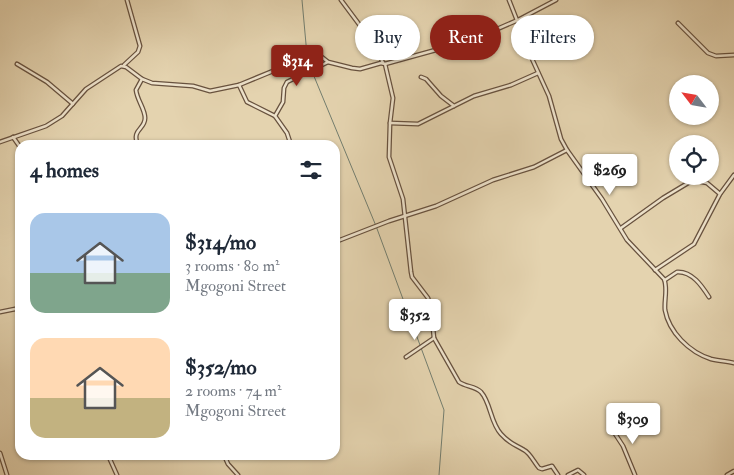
<!DOCTYPE html>
<html lang="en">
<head>
<meta charset="utf-8">
<style>
  :root { --surface:#fff; --page:#f2f2f3; --text:#1f2937; --muted:#747a83; --accent:#8f2418 }
  body { margin:0; font-family:"IM FELL Double Pica",serif; background:var(--page); color:var(--text); height:100vh; display:flex; flex-direction:column; font-size:19px; white-space:nowrap }
  * { box-sizing:border-box; margin:0 }
  p { font-size:16px; color:var(--muted) }
  .icon { flex:none; width:28px; height:28px; fill:none; stroke:currentColor; stroke-width:2; stroke-linecap:round; stroke-linejoin:round }
  .map { position:relative; flex:1; overflow:hidden }
  .details { position:absolute; left:15px; top:140px; width:325px; height:320px; display:flex; flex-direction:column; background:var(--surface); border-radius:15px; box-shadow:0 1px 4px #0004 }
  .details>* { flex:none }
  .banner { position:absolute; left:355px; top:15px; width:304px; height:45px; display:flex; gap:10px }
  .needle { width:32px; rotate:301deg }
  .controls { position:absolute; left:669px; top:75px; display:grid; gap:10px }
  .controls a { display:grid; place-items:center; width:50px; height:50px; border-radius:50%; background:var(--surface); box-shadow:0 1px 4px #0004; font-size:25px }
  .price { position:absolute; translate:-50% -42px; padding:0 11px; border-radius:5px; background:#fff; color:#222; font-size:16px; line-height:32px; filter:drop-shadow(0 1px 2px #0008) }
  .price::after { content:''; position:absolute; left:50%; top:30px; width:15px; height:11px; margin-left:-8px; background:inherit; clip-path:polygon(0 0,100% 0,50% 100%) }
  .price.on { background:var(--accent); color:#fff }
  ul { padding:0; list-style:none }
  li { display:flex; align-items:center; gap:15px; height:125px; padding:0 15px }
  li span { display:grid; place-items:center; flex:none; width:140px; height:100px; border-radius:15px; color:#555 }
  li>.icon { margin-inline-start:auto }
  span .icon { width:60px; height:60px; fill:#fffc; stroke-width:1 }
  li b { font-size:21px }
  h2 { display:flex; justify-content:space-between; align-items:center; height:60px; padding:0 15px; font-size:21px }
  .chip { padding:0 18px; border-radius:22px; background:var(--surface); box-shadow:0 1px 4px #0004; font-size:18px; line-height:45px }
  .chip.on { background:var(--accent); color:#fff }
  .map>svg:first-child { display:block }
  .lines { fill:none; stroke-linecap:round; stroke-linejoin:round }
  .stream { stroke:#737e6f; stroke-width:1 }
  .street-casing { stroke:#68523f; stroke-width:5 }
  .street { stroke:#ede2cb; stroke-width:2.5 }
</style>
</head>
<body>
<div class="map">
<svg width="734" height="475" viewBox="0 0 734 475">
  <rect width="100%" height="100%" fill="#e4d3af"/>
  <filter id="stains"><feTurbulence type="fractalNoise" baseFrequency=".004" numOctaves="4"/><feColorMatrix values="0 0 0 0 .2 0 0 0 0 .09 0 0 0 0 .02 0 0 0 .5 -.17"/></filter>
  <radialGradient id="worn" r=".72"><stop offset=".6" stop-color="#630" stop-opacity="0"/><stop offset="1" stop-color="#630" stop-opacity=".3"/></radialGradient>
  <g class="lines">
    <!-- stream -->
    <path class="stream" d="M302 0 307 55 311 69 376 226 444 410 439 475"/>
    <defs>
      <g id="street">
        <path d="M341 0 376 47 383 63"/>
        <path d="M509 0 533 61 549 96 561 139 567 150 602 199 627 240 664 279C668 288 664 300 665 310 669 332 689 352 711 359 719 361 727 361 734 363"/>
        <path d="M678 23 708 53 716 56 734 55"/>
        <path d="M17 64 47 82 73 104"/>
        <path d="M385 64 472 40 518 20 556 0"/>
        <path d="M124 65 138 52 140 46 127 0"/>
        <path d="M421 77 426 79 441 96 454 106"/>
        <path d="M239 85 247 102 275 116 287 133 291 145"/>
        <path d="M275 116 283 102 284 88 287 82 328 62"/>
        <path d="M390 123 418 124 474 96 511 85 538 73"/>
        <path d="M13 137 20 147"/>
        <path d="M0 142 46 126 62 116 86 89 121 66 126 67 142 79 152 83 193 86 210 91 239 85 290 64 311 53 318 54 328 62 352 68 360 69 381 63 385 64 393 98 390 123 389 157 403 199 411 272 412 277 428 298 431 309 434 338 459 382C466 387 475 386 481 392 491 403 490 422 501 434 510 444 514 444 524 450 530 453 534 462 539 468L542 469 552 466 558 475"/>
        <path d="M138 145C131 129 145 130 145 118 145 109 137 100 136 90L142 79"/>
        <path d="M621 228 663 198 693 180 707 183 720 194"/>
        <path d="M335 242 389 221 436 206 493 180 534 167 567 150"/>
        <path d="M655 270 694 244 720 194 734 175"/>
        <path d="M665 280 677 272C692 271 702 286 709 297"/>
        <path d="M0 312 20 308"/>
        <path d="M406 357 434 338"/>
        <path d="M610 426 623 446 635 475"/>
        <path d="M0 453 7 475"/>
        <path d="M108 455 117 475"/>
        <path d="M224 455 228 464 238 475"/>
        <path d="M568 475 578 470 584 475"/>
        <path d="M727 475 734 471"/>
      </g>
    </defs>
    <!-- street casing -->
    <use href="#street" class="street-casing"/>
    <!-- street -->
    <use href="#street" class="street"/>
  </g>
  <rect width="100%" height="100%" filter="url(#stains)"/>
  <rect width="100%" height="100%" fill="url(#worn)"/>
</svg>
<div class="controls">
<a><svg class="needle" viewBox="-14 -14 28 28"><path d="M0-13l5 13h-10z" fill="#e53935"/><path d="M0 13l5-13h-10z" fill="#747a83"/></svg></a>
<a><svg class="icon" aria-label="locate" viewBox="0 0 24 24"><circle cx="12" cy="12" r="6"/><path d="M12 2v4M12 18v4M2 12h4M18 12h4"/></svg></a>
</div>
<b class="price on" style="left:297px;top:87px">$314</b>
<b class="price" style="left:610px;top:196px">$269</b>
<b class="price" style="left:415px;top:341px">$352</b>
<b class="price" style="left:633px;top:445px">$309</b>
<div class="banner">
<a class="chip">Buy</a>
<a class="chip on">Rent</a>
<a class="chip">Filters</a>
</div>
<section class="details">
<h2>4 homes<svg class="icon" aria-label="filters" viewBox="0 0 24 24"><path d="M4 7h16M4 17h16"/><circle cx="9" cy="7" r="2"/><circle cx="15" cy="17" r="2"/></svg></h2>
<ul>
<li><span style="background:linear-gradient(#a9c7e8 60%,#7fa58c 0)"><svg class="icon" aria-label="home" viewBox="0 0 24 24"><path d="M3 11l9-7 9 7M6 9v11h12V9"/></svg></span><div><b>$314/mo</b><p>3 rooms · 80 m²</p><p>Mgogoni Street</p></div></li>
<li><span style="background:linear-gradient(#ffd9b3 60%,#c2b280 0)"><svg class="icon" aria-label="home" viewBox="0 0 24 24"><path d="M3 11l9-7 9 7M6 9v11h12V9"/></svg></span><div><b>$352/mo</b><p>2 rooms · 74 m²</p><p>Mgogoni Street</p></div></li>
</ul>
</section>
</div>
</body>
</html>
